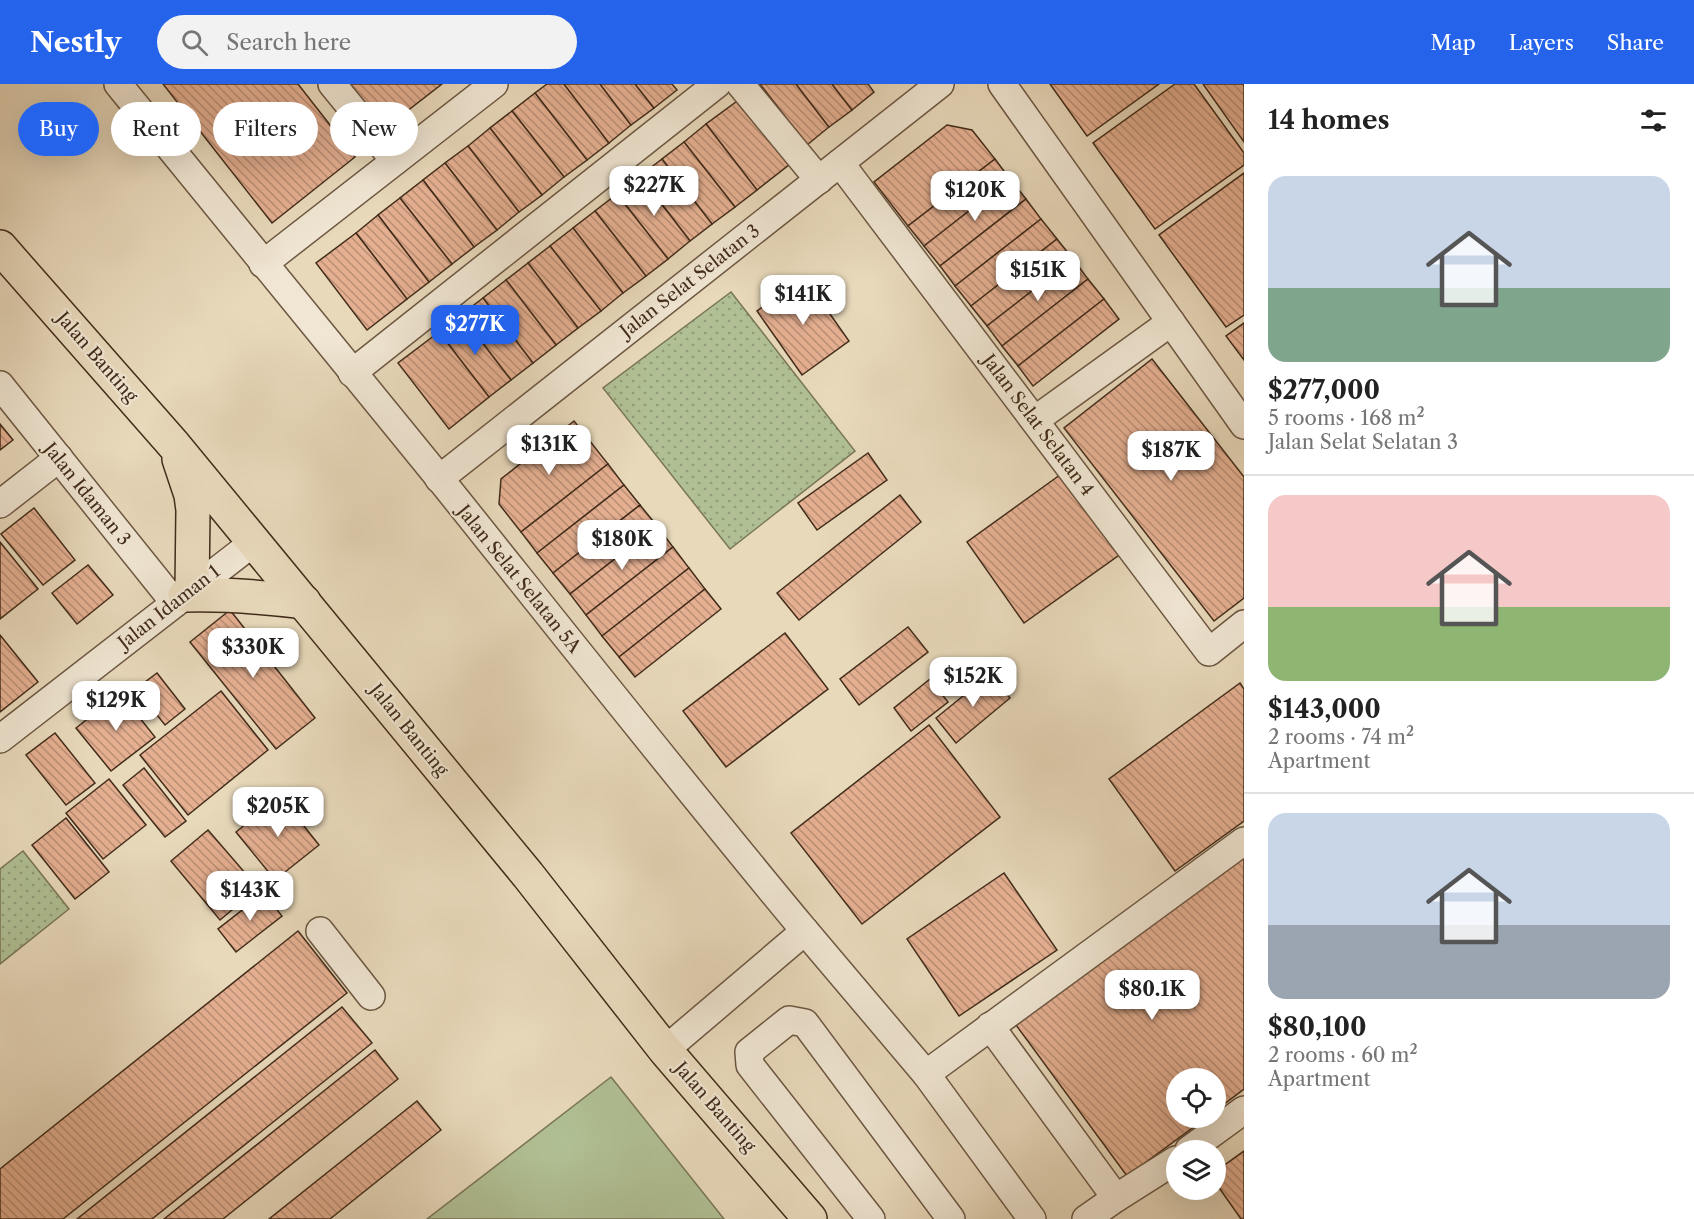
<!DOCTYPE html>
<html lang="en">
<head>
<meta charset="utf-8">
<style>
  :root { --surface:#fff; --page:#f2f2f2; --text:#222; --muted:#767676; --line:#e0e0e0; --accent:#2563eb }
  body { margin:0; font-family:"Libre Caslon Text",serif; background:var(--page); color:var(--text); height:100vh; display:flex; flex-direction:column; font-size:22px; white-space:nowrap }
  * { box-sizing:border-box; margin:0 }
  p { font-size:20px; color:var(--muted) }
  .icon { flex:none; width:33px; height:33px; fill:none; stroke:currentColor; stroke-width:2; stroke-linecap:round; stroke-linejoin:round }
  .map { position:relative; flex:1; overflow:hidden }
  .sheet { display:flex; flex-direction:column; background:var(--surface); width:450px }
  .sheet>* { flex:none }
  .guide { position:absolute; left:18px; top:18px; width:570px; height:54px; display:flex; gap:12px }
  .buttons { position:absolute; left:1166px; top:984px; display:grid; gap:12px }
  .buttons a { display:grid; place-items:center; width:60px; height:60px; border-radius:50%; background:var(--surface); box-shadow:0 6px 24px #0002; font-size:30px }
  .price { position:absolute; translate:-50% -51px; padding:0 14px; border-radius:12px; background:#fff; color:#222; font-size:20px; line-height:39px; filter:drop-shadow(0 2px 3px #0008) }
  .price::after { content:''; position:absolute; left:50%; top:36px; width:18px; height:14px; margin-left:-9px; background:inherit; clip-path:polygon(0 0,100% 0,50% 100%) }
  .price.current { background:var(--accent); color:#fff }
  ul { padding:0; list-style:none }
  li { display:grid; align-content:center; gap:12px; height:318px; padding:0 24px }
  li+li { border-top:2px solid var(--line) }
  li span { display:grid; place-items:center; height:186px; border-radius:18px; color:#555 }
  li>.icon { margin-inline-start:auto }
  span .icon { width:108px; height:108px; fill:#fffc; stroke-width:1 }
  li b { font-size:26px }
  h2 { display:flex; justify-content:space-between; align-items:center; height:72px; padding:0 24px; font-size:26px }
  .chip { padding:0 21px; border-radius:27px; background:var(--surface); box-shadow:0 6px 24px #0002; font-size:21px; line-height:54px }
  .chip.current { background:var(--accent); color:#fff }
  header { display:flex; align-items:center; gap:36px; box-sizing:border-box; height:84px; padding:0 30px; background:var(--accent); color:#fff }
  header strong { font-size:28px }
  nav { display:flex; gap:33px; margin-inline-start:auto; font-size:21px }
  .search { width:420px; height:54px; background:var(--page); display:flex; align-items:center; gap:15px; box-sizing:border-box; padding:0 21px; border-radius:33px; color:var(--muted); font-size:22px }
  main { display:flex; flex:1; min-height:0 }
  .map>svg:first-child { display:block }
  .grass { fill:url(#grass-dots); stroke:#797657; stroke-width:1.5 }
  .garden { fill:#b0c094; stroke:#797657; stroke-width:1.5 }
  .building { fill:url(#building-back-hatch); stroke:#422c1a; stroke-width:1.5 }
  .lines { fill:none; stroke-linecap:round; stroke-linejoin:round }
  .minor-casing { stroke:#6c5742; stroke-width:30 }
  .major-casing { stroke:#422c1a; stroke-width:36 }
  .minor { stroke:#f0e6d3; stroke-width:27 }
  .major { stroke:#e8d9bb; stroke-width:33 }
  .labels { text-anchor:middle; stroke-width:4.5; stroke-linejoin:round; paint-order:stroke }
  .street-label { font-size:18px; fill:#422c1a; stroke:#f0e6d3 }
</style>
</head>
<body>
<header>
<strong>Nestly</strong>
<div class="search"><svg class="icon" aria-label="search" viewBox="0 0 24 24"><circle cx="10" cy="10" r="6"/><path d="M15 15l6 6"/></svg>Search here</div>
<nav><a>Map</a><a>Layers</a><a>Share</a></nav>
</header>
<main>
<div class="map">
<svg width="1244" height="1135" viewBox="0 0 1244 1135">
  <defs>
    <pattern id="grass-dots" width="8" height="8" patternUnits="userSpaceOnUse" patternTransform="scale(1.5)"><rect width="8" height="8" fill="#b0c094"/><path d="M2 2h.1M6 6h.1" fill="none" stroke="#919c78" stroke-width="1.8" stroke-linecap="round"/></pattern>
    <pattern id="building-back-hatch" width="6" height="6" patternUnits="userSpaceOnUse" patternTransform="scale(1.5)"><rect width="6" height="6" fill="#e5b092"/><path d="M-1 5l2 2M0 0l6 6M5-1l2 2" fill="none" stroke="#bb8f76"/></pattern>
  </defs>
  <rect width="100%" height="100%" fill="#e8d9bb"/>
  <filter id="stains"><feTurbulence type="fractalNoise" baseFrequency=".00333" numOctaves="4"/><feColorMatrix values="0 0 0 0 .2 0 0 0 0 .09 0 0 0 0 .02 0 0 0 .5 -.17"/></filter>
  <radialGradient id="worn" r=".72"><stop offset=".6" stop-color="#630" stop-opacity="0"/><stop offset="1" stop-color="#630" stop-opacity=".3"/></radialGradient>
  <!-- grass -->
  <g class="grass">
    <path d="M731 208 855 367 730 465 603 304Z"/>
    <path d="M23 767 69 825 0 880V785Z"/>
  </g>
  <!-- garden -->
  <path class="garden" d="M611 993 724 1135H427Z"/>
  <!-- building -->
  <g class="building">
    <path d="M163 0H298L355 73 272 139Z"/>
    <path d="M349 0H442L384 45Z"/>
    <path d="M547 0H564L609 59 587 76 535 9Z"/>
    <path d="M564 0H600L631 41 609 59Z"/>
    <path d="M600 0H635L654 24 631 41Z"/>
    <path d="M635 0H672L677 6 654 24Z"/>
    <path d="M760 0H796L829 43 807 61Z"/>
    <path d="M796 0H832L852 26 829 43Z"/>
    <path d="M832 0H868L874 8 852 26Z"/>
    <path d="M1050 0H1159L1087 52Z"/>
    <path d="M1175 0H1194L1244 69V81L1155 145 1093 59Z"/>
    <path d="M1203 0H1244V58Z"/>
    <path d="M535 9 587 76 564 93 512 27Z"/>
    <path d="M740 15 790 80 757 106 706 40Z"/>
    <path d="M512 27 564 93 542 111 490 44Z"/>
    <path d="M706 40 757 106 735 123 684 58Z"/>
    <path d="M947 41 972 46 995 75 908 142 874 98Z"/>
    <path d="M490 44 542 111 519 128 468 62Z"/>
    <path d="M684 58 735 123 712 140 662 75Z"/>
    <path d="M468 62 519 128 497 146 445 79Z"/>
    <path d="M662 75 712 140 690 157 640 92Z"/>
    <path d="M995 75 1010 95 924 162 908 142Z"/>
    <path d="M445 79 497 146 474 163 423 96Z"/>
    <path d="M1244 89V231L1226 243 1159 151Z"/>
    <path d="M640 92 690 157 668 175 617 110Z"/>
    <path d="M1010 95 1026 115 940 182 924 162Z"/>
    <path d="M423 96 474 163 452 180 400 114Z"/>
    <path d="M617 110 668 175 646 192 595 127Z"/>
    <path d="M400 114 452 180 429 198 378 131Z"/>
    <path d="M1026 115 1041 135 955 202 940 182Z"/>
    <path d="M595 127 646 192 623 209 573 144Z"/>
    <path d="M378 131 429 198 407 215 356 149Z"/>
    <path d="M1041 135 1057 155 971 222 955 202Z"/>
    <path d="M573 144 623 209 601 227 550 162Z"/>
    <path d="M356 149 407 215 367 246 316 179Z"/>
    <path d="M1057 155 1073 175 987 242 971 222Z"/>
    <path d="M550 162 601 227 578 244 528 179Z"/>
    <path d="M1073 175 1088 195 1002 262 987 242Z"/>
    <path d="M528 179 578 244 556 261 506 196Z"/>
    <path d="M804 193 849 257 802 291 757 227Z"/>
    <path d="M1088 195 1104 215 1018 282 1002 262Z"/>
    <path d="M506 196 556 261 533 279 483 214Z"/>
    <path d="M483 214 533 279 511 296 461 231Z"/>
    <path d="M1104 215 1119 235 1033 302 1018 282Z"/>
    <path d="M461 231 511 296 489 313 439 248Z"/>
    <path d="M1244 239V276L1226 252Z"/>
    <path d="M439 248 489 313 449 345 398 279Z"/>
    <path d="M1152 275 1244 393V514L1214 537 1064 344Z"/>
    <path d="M574 337 608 380 521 448 499 420 501 395Z"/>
    <path d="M0 340 13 356 0 366Z"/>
    <path d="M868 369 887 396 817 446 798 419Z"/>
    <path d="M608 380 624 401 537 469 521 448Z"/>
    <path d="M1064 388 1122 469 1024 539 967 458Z"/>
    <path d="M624 401 640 421 553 489 537 469Z"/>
    <path d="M900 411 921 438 799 536 777 509Z"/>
    <path d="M640 421 657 442 570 510 553 489Z"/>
    <path d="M34 424 75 476 43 501 1 450Z"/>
    <path d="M657 442 673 463 586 531 570 510Z"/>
    <path d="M0 458 38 505 0 535Z"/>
    <path d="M673 463 689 484 602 552 586 531Z"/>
    <path d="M88 481 113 511 77 540 52 509Z"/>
    <path d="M689 484 705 505 619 573 602 552Z"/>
    <path d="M705 505 721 525 635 593 619 573Z"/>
    <path d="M230 526 315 634 276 665 190 558Z"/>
    <path d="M908 543 928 568 859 621 840 595Z"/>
    <path d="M785 549 828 605 726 683 683 627Z"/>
    <path d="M0 551 38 598 0 628Z"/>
    <path d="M157 589 185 625 165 641 136 605Z"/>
    <path d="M990 590 1010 614 956 659 936 634Z"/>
    <path d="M930 595 948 618 911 647 894 624Z"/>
    <path d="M1240 599 1244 605V737L1175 787 1109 695Z"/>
    <path d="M221 607 268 666 188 731 140 671Z"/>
    <path d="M120 609 155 653 111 687 76 644Z"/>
    <path d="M929 641 1000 733 862 840 791 749Z"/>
    <path d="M55 649 95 699 66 721 26 671Z"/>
    <path d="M144 684 186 737 165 753 123 701Z"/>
    <path d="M109 695 146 741 103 775 66 729Z"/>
    <path d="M280 712 319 761 275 796 236 748Z"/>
    <path d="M66 734 109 788 75 815 32 761Z"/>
    <path d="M208 746 258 804 220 836 171 777Z"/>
    <path d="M1244 767V1005L1215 1027V994H1176V1034H1206L1127 1092 1013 937Z"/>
    <path d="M1004 789 1057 866 959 932 907 855Z"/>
    <path d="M264 809 282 832 236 868 218 845Z"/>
    <path d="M298 847 347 909 63 1135H0V1085Z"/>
    <path d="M342 923 372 959 152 1135H77Z"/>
    <path d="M375 966 398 995 223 1135H164Z"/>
    <path d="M417 1017 441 1046 330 1135H269Z"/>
    <path d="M1244 1067V1135H1241L1215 1098V1088Z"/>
  </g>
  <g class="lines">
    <defs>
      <g id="minor">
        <path d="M118 0C225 132 333 263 440 395 561 546 681 698 805 847L665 966"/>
        <path d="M332 0 395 77"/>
        <path d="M740 0 819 96"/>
        <path d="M1002 0 1244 341"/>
        <path d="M840 79 1209 568 1244 540"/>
        <path d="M263 180 494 0"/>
        <path d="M352 289 717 0"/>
        <path d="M0 301 175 519"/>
        <path d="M1035 336 1171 238"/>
        <path d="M439 395 940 0"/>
        <path d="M0 420 59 374"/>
        <path d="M0 655 254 458"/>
        <path d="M320 847 371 912"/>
        <path d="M805 847 926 990 1032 1135"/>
        <path d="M990 942 1116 1114"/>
        <path d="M926 990 1244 757"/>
        <path d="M1189 1066 1244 1026"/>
        <path d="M871 1135 750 981 749 968 789 936 805 939 951 1135"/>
        <path d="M1086 1135 1116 1114 1176 1076"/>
      </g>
      <g id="major">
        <path d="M0 163 174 361 528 791 665 966 810 1135"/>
        <path d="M179 375 191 411 193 426 192 506"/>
        <path d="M185 511C225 510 264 513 304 518"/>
      </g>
    </defs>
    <!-- minor casing -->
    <use href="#minor" class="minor-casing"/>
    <!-- major casing -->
    <use href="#major" class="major-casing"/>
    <!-- minor -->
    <use href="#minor" class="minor"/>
    <!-- major -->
    <use href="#major" class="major"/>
  </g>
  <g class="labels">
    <!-- street labels -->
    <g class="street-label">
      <text transform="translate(690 197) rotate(-38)" y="6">Jalan Selat Selatan 3</text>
      <text transform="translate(97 273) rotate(49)" y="6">Jalan Banting</text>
      <text transform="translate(1038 341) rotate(53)" y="6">Jalan Selat Selatan 4</text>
      <text transform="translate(87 410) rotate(51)" y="6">Jalan Idaman 3</text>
      <text transform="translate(519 495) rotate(51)" y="6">Jalan Selat Selatan 5A</text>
      <text transform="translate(169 523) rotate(-38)" y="6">Jalan Idaman 1</text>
      <text transform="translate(409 646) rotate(51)" y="6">Jalan Banting</text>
      <text transform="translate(715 1023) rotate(49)" y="6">Jalan Banting</text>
    </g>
  </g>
  <rect width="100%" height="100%" filter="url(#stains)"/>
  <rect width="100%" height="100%" fill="url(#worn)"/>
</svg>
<div class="buttons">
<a><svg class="icon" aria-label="locate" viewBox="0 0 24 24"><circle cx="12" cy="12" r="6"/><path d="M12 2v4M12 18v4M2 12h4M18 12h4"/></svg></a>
<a><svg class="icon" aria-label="layers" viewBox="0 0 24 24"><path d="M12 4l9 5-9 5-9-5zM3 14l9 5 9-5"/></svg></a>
</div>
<b class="price" style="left:654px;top:133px">$227K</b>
<b class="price" style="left:975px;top:138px">$120K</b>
<b class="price" style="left:1038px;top:218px">$151K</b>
<b class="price" style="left:803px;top:242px">$141K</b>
<b class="price current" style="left:475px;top:272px">$277K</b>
<b class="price" style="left:549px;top:392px">$131K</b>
<b class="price" style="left:1171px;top:398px">$187K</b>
<b class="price" style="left:622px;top:487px">$180K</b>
<b class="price" style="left:253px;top:595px">$330K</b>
<b class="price" style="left:973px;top:624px">$152K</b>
<b class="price" style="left:116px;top:648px">$129K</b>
<b class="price" style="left:278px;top:754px">$205K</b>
<b class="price" style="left:250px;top:838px">$143K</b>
<b class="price" style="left:1152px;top:937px">$80.1K</b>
<div class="guide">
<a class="chip current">Buy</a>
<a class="chip">Rent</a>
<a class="chip">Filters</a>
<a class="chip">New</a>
</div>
</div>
<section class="sheet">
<h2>14 homes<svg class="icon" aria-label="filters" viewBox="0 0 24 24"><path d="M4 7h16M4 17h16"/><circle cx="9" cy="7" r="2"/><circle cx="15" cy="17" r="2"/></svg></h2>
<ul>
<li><span style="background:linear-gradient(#c9d6e8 60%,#7fa58c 0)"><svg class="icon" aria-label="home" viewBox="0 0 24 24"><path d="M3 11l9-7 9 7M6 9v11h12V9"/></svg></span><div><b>$277,000</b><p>5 rooms · 168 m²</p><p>Jalan Selat Selatan 3</p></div></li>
<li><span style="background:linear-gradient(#f6c9c9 60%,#8fb573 0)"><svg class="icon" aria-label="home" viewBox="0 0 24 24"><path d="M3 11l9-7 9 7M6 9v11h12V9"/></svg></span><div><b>$143,000</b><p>2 rooms · 74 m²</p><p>Apartment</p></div></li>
<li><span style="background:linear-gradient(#c9d6e8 60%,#9aa5b1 0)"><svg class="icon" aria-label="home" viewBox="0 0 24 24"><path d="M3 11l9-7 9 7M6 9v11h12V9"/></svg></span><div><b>$80,100</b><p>2 rooms · 60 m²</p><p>Apartment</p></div></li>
</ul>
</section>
</main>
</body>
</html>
